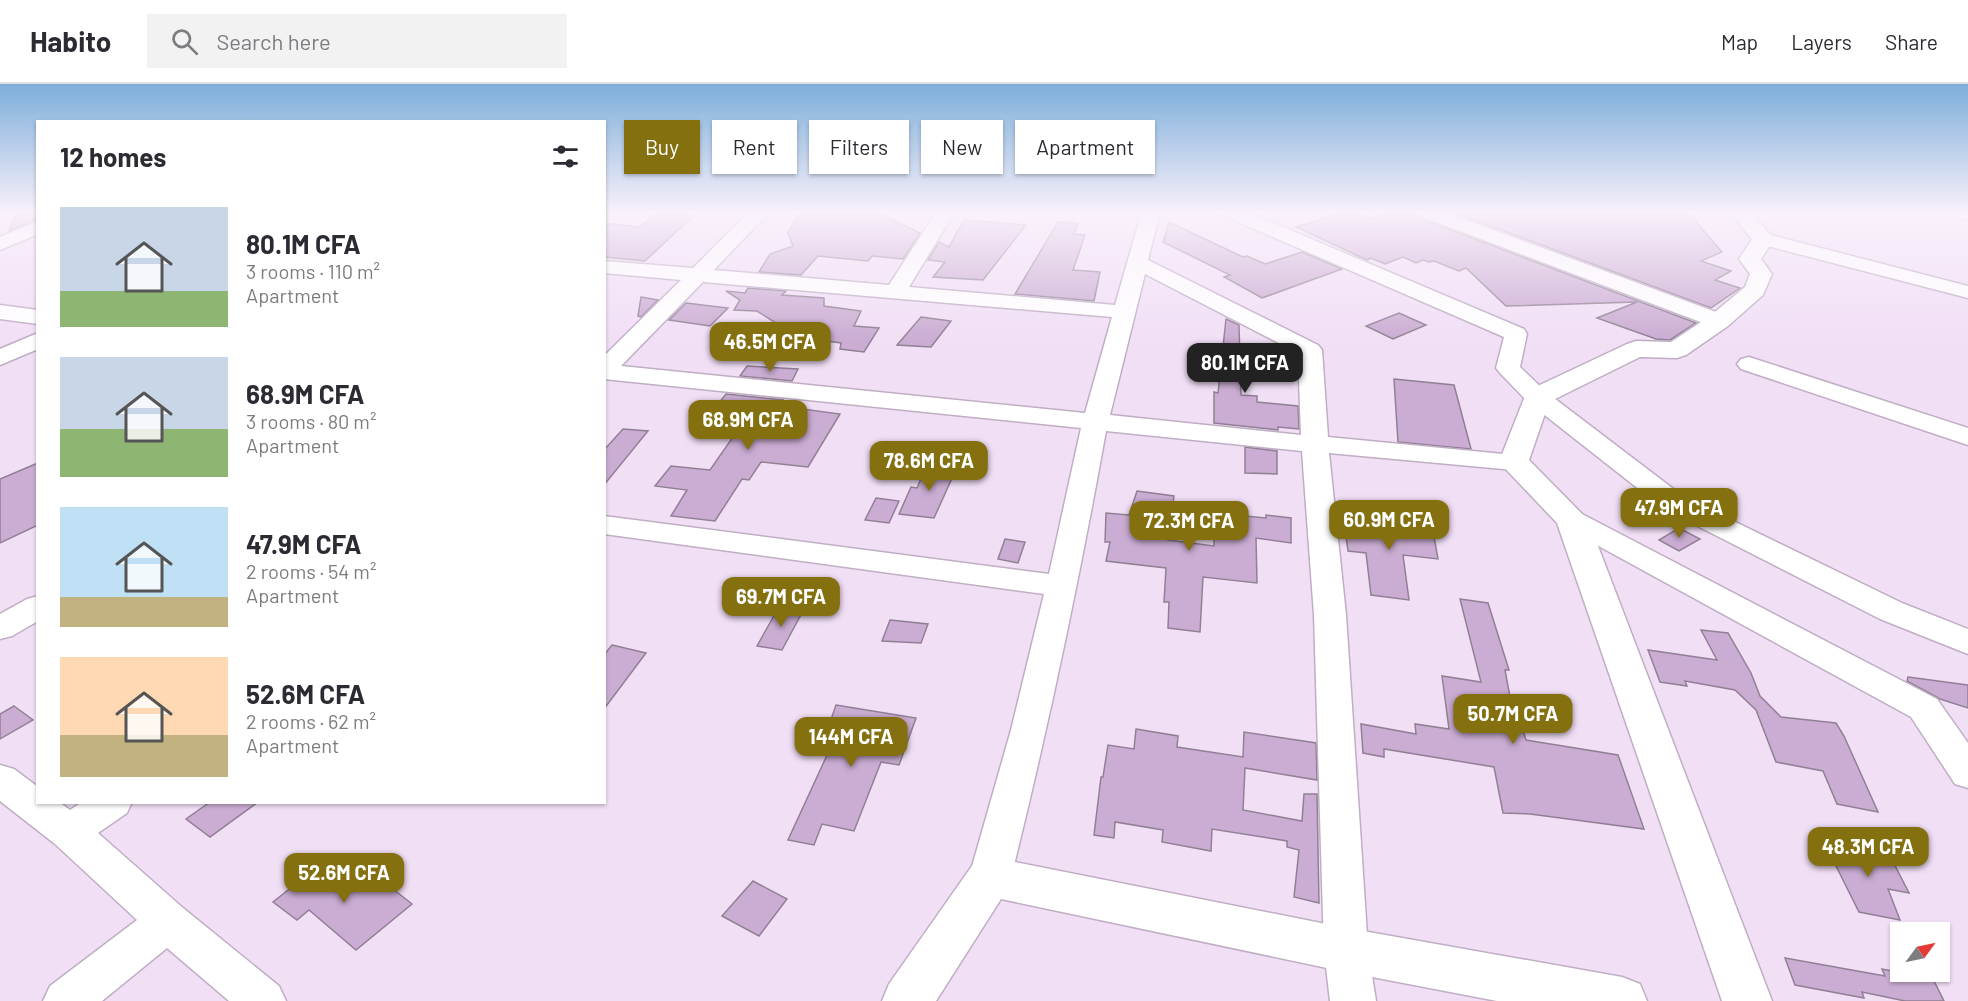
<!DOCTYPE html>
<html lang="en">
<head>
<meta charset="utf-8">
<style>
  :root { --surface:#fff; --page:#f2f2f3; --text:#2b2b33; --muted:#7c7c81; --line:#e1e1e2; --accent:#84700f }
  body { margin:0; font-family:Barlow,sans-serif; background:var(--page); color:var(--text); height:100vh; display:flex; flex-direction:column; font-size:22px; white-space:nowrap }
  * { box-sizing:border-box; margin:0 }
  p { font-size:20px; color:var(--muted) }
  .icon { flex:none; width:33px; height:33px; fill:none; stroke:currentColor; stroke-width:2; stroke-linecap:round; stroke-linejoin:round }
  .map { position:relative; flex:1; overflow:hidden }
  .drawer { position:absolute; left:36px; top:36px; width:570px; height:684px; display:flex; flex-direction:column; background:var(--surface); border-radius:0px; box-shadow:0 2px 4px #0004 }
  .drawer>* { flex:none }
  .top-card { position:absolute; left:624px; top:36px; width:570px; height:54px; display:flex; gap:12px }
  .needle { width:39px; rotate:57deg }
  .buttons { position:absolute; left:1890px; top:838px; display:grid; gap:12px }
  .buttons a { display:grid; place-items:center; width:60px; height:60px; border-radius:0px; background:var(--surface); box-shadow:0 2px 4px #0004; font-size:30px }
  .price { position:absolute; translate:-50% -51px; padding:0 14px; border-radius:12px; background:var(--accent); color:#fff; font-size:20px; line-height:39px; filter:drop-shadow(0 2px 3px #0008) }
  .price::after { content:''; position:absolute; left:50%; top:36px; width:18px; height:14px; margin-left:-9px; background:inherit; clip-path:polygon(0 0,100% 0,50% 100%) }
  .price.on { background:#222; color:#fff }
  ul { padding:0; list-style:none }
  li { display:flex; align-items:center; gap:18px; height:150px; padding:0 24px }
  li span { display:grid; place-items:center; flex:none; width:168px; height:120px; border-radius:0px; color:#555 }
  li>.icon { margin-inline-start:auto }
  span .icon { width:72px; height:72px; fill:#fffc; stroke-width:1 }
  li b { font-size:26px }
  h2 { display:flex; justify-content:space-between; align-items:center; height:72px; padding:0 24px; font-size:26px }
  .tag { padding:0 21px; border-radius:0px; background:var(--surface); box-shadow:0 2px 4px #0004; font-size:21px; line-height:54px }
  .tag.on { background:var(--accent); color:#fff }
  header { display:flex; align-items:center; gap:36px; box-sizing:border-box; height:84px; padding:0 30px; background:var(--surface); border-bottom:2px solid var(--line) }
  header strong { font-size:28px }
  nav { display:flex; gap:33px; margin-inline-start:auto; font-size:21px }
  .search { width:420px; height:54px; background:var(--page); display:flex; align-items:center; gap:15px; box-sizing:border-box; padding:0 21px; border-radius:0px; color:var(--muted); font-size:22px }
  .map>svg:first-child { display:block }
  .building { fill:#cbadd3; stroke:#918095; stroke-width:1.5 }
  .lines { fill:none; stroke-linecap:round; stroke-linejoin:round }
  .minor-casing { stroke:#bfaec4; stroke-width:3 }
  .tertiary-casing { stroke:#bfaec4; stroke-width:3 }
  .minor { fill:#fff; fill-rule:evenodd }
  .tertiary { fill:#fff; fill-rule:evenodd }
</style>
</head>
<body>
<header>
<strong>Habito</strong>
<div class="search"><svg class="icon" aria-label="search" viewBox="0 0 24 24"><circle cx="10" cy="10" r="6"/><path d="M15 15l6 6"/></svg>Search here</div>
<nav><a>Map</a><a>Layers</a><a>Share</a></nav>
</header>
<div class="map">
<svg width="1968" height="917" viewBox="0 0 1968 917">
  <rect width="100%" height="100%" fill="#f1dff6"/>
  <!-- building -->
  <g class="building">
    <path d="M18 127H38V135L9 147Z"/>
    <path d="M800 127H875L920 149 903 175 872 172 868 177 818 172 801 191 759 188 770 170 793 162 788 149Z"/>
    <path d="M1347 127 1371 135 1390 127H1413L1417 133 1696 239 1670 256 1656 255 1597 234 1637 218 1506 222 1466 184 1459 187 1434 177 1429 178 1423 176 1416 179 1403 173 1385 180 1371 174 1367 176 1296 143Z"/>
    <path d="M1450 127H1687L1722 168 1701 177 1731 187 1715 196 1740 204 1711 224Z"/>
    <path d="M660 128 693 132 645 177 604 173V139L639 143Z"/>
    <path d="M964 136 1026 141 983 196 933 193 945 178 928 176 939 158 949 163Z"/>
    <path d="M1058 138 1078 139 1074 150 1085 151 1073 186 1100 188 1094 217 1015 210Z"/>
    <path d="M1169 138 1243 173 1247 172 1265 180 1302 168 1342 185 1262 214 1224 193 1230 191 1163 158Z"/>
    <path d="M748 204 786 207 782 211 824 214V222L861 227 854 242 879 244 864 268 840 265 841 259 776 250 782 243 757 227 734 226 740 216 726 207 745 209Z"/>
    <path d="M641 213 658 216 641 233 638 232Z"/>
    <path d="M686 219 728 224 710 242 669 236Z"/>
    <path d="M1399 229 1426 241 1393 255 1366 242Z"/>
    <path d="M921 233 951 237 931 263 897 261Z"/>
    <path d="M1226 235 1239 241 1241 311 1257 312V318L1298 322 1299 345 1278 343V346L1214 339V308L1218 309Z"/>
    <path d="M747 282 798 285 792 297 740 292Z"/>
    <path d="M1394 295 1454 301 1471 365 1398 358Z"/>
    <path d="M726 310 783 316 780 322 840 330 808 383 761 378 749 396 742 395 715 437 671 432 687 406 655 402 671 382 710 386 740 343 703 339Z"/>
    <path d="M623 345 648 347 604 401V366Z"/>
    <path d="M1245 363 1277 367V390L1245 389Z"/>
    <path d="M38 379V441L0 459V395Z"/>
    <path d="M935 379 958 381 934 434 899 430 911 403 917 404 923 390 929 393Z"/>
    <path d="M1137 407 1174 412 1168 456 1214 462V429L1266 434V431L1291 434V459L1256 454 1257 499 1203 493 1200 548 1168 544 1169 518H1164L1166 484 1106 477 1110 458H1105L1106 429 1129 431Z"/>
    <path d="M876 414 899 417 889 439 865 436Z"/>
    <path d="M1343 431 1432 441 1438 475 1403 471 1409 516 1371 511 1366 469 1348 467Z"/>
    <path d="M1679 444 1700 455 1679 467 1659 456Z"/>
    <path d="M1005 455 1025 458 1018 479 998 475Z"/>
    <path d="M1460 515 1488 519 1509 586H1505L1513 629 1518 630 1526 656 1618 671 1644 745 1530 730 1503 729 1494 683 1384 665V673L1363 669 1361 640 1416 650 1415 640 1449 645 1442 592 1481 598Z"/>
    <path d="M780 521 804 525 782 566 757 562Z"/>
    <path d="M890 536 928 540 921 559 882 557Z"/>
    <path d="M1701 546 1728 549 1751 589 1760 612 1781 633 1836 639 1844 652 1878 728 1837 720 1823 687 1776 678 1756 626 1735 606 1685 597 1687 602 1660 598 1648 566 1717 576Z"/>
    <path d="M612 561 646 569 604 625V571Z"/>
    <path d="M1908 593 1968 601V624L1940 615 1907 597Z"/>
    <path d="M836 621 916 634 899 681 881 678 854 747 822 740 814 761 788 756 828 669 820 667Z"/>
    <path d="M14 622 33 636 0 655V630Z"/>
    <path d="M1136 645 1178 652 1177 663 1243 673 1244 648 1316 659 1317 696 1245 684 1243 726 1302 737 1304 710H1317L1319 819 1294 813 1299 766 1287 763V757L1212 745 1211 767 1162 758 1163 746 1115 738 1114 754 1094 751 1101 693H1103L1108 661 1134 665Z"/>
    <path d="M210 718H258L210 753 186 735Z"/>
    <path d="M1831 754 1860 759 1864 767 1890 772 1909 809 1888 805 1900 836 1859 828 1829 768 1838 769Z"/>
    <path d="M325 777 365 805 379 794 412 820 356 866 309 826 297 836 273 818Z"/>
    <path d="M753 797 787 815 759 852 722 832Z"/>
    <path d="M1785 874 1885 892 1882 885 1933 895 1944 917H1905L1862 908 1864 914 1795 901Z"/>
  </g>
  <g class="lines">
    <defs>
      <g id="minor">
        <path d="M750 127H770L714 186 889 201 937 127H955L909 203 1115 221 1142 127H1160L1148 176 1318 261 1322 266 1328 353 1524 372 1528 378 1524 384 1514 386 1329 369 1346 531 1368 866 1376 917H1330L1324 866 1314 531 1302 367 1106 347C1079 497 1048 645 1011 793L1005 806 990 811 975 806 969 793 1011 646 1044 510 604 450V432L1049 490 1081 344 604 295V272L681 196 604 189V177L693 184ZM1145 190 1298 269 1301 351 1110 331ZM703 198 1112 233 1085 329 621 282Z"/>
        <path d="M1219 127H1245L1524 245 1527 250 1520 283 1546 308 1684 413 1902 519 1968 545V570L1880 535 1664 425 1528 318 1500 289 1496 284 1504 253 1222 131Z"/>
        <path d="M1415 127H1442L1727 232 1730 237 1727 242 1719 244 1711 242 1418 131Z"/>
        <path d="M1943 127H1968V136L1946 131Z"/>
        <path d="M38 137V150L0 166V153Z"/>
        <path d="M1763 149 1968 202V214L1756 159 1753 155 1756 151Z"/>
        <path d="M0 221 38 226V240L0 235Z"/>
        <path d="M38 249V265L0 281V265Z"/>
        <path d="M1749 273 1968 344V361L1741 285 1737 280 1741 275Z"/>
        <path d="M1572 427 1582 430 1937 615 1968 659V704L1955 700 1911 633 1562 442 1557 436 1562 430Z"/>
        <path d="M38 512V537L12 552 0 555V530L27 515Z"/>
        <path d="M0 681 14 685 38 703V718H59L70 726 82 718H132L127 729 98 749 183 824 279 902 286 917H229L167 864 102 917H43L50 902 137 836 55 760 0 717Z"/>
      </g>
      <g id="tertiary">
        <path d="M1729 127H1750L1774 155 1761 175 1772 190 1763 211 1728 242 1686 271 1677 274 1640 273 1549 318 1529 376 1588 436 1772 917H1722L1557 439 1499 378 1527 307 1627 260 1636 257 1671 258 1710 232 1745 203 1750 190 1739 175 1752 155Z"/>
        <path d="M990 773 1346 844 1622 893 1640 900 1647 917H1497L1346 888 1001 815 936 917H882L889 900 974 779Z"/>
      </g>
    </defs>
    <!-- minor casing -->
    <use href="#minor" class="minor-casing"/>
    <!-- tertiary casing -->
    <use href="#tertiary" class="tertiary-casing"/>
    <!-- minor -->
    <use href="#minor" class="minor"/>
    <!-- tertiary -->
    <use href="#tertiary" class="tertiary"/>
  </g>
  <!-- sky -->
  <linearGradient id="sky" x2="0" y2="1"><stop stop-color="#7daeda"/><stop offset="0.5" stop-color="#f9f1fb"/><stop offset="1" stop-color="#f9f1fb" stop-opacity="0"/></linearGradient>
  <rect width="1968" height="256" fill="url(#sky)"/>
</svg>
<div class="buttons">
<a><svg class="needle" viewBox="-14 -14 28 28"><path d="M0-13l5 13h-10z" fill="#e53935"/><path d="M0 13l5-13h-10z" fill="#7c7c81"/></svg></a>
</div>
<b class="price" style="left:770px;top:289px">46.5M CFA</b>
<b class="price on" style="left:1245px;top:310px">80.1M CFA</b>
<b class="price" style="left:748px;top:367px">68.9M CFA</b>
<b class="price" style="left:929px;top:408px">78.6M CFA</b>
<b class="price" style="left:1679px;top:455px">47.9M CFA</b>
<b class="price" style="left:1389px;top:467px">60.9M CFA</b>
<b class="price" style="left:1189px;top:468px">72.3M CFA</b>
<b class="price" style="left:781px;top:544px">69.7M CFA</b>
<b class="price" style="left:1513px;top:661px">50.7M CFA</b>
<b class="price" style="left:851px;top:684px">144M CFA</b>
<b class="price" style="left:1868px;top:794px">48.3M CFA</b>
<b class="price" style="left:344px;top:820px">52.6M CFA</b>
<div class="top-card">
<a class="tag on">Buy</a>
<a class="tag">Rent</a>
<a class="tag">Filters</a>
<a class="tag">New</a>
<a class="tag">Apartment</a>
</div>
<section class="drawer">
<h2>12 homes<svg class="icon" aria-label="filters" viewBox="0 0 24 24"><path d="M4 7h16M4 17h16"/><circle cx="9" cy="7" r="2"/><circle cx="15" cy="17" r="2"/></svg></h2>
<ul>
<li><span style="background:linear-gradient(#c9d6e8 70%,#8fb573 0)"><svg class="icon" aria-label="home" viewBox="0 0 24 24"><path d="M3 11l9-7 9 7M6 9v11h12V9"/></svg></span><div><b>80.1M CFA</b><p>3 rooms · 110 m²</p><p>Apartment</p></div></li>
<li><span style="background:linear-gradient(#c9d6e8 60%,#8fb573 0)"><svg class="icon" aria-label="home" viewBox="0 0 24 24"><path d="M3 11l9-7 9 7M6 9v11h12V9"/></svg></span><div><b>68.9M CFA</b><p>3 rooms · 80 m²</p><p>Apartment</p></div></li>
<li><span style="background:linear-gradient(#bfe0f5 75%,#c2b280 0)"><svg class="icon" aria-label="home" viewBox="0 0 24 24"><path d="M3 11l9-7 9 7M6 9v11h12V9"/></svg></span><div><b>47.9M CFA</b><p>2 rooms · 54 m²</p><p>Apartment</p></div></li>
<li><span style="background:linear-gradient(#ffd9b3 65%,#c2b280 0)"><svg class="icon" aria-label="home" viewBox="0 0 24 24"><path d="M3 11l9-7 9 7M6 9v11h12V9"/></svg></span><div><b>52.6M CFA</b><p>2 rooms · 62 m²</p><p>Apartment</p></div></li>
</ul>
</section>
</div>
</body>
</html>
